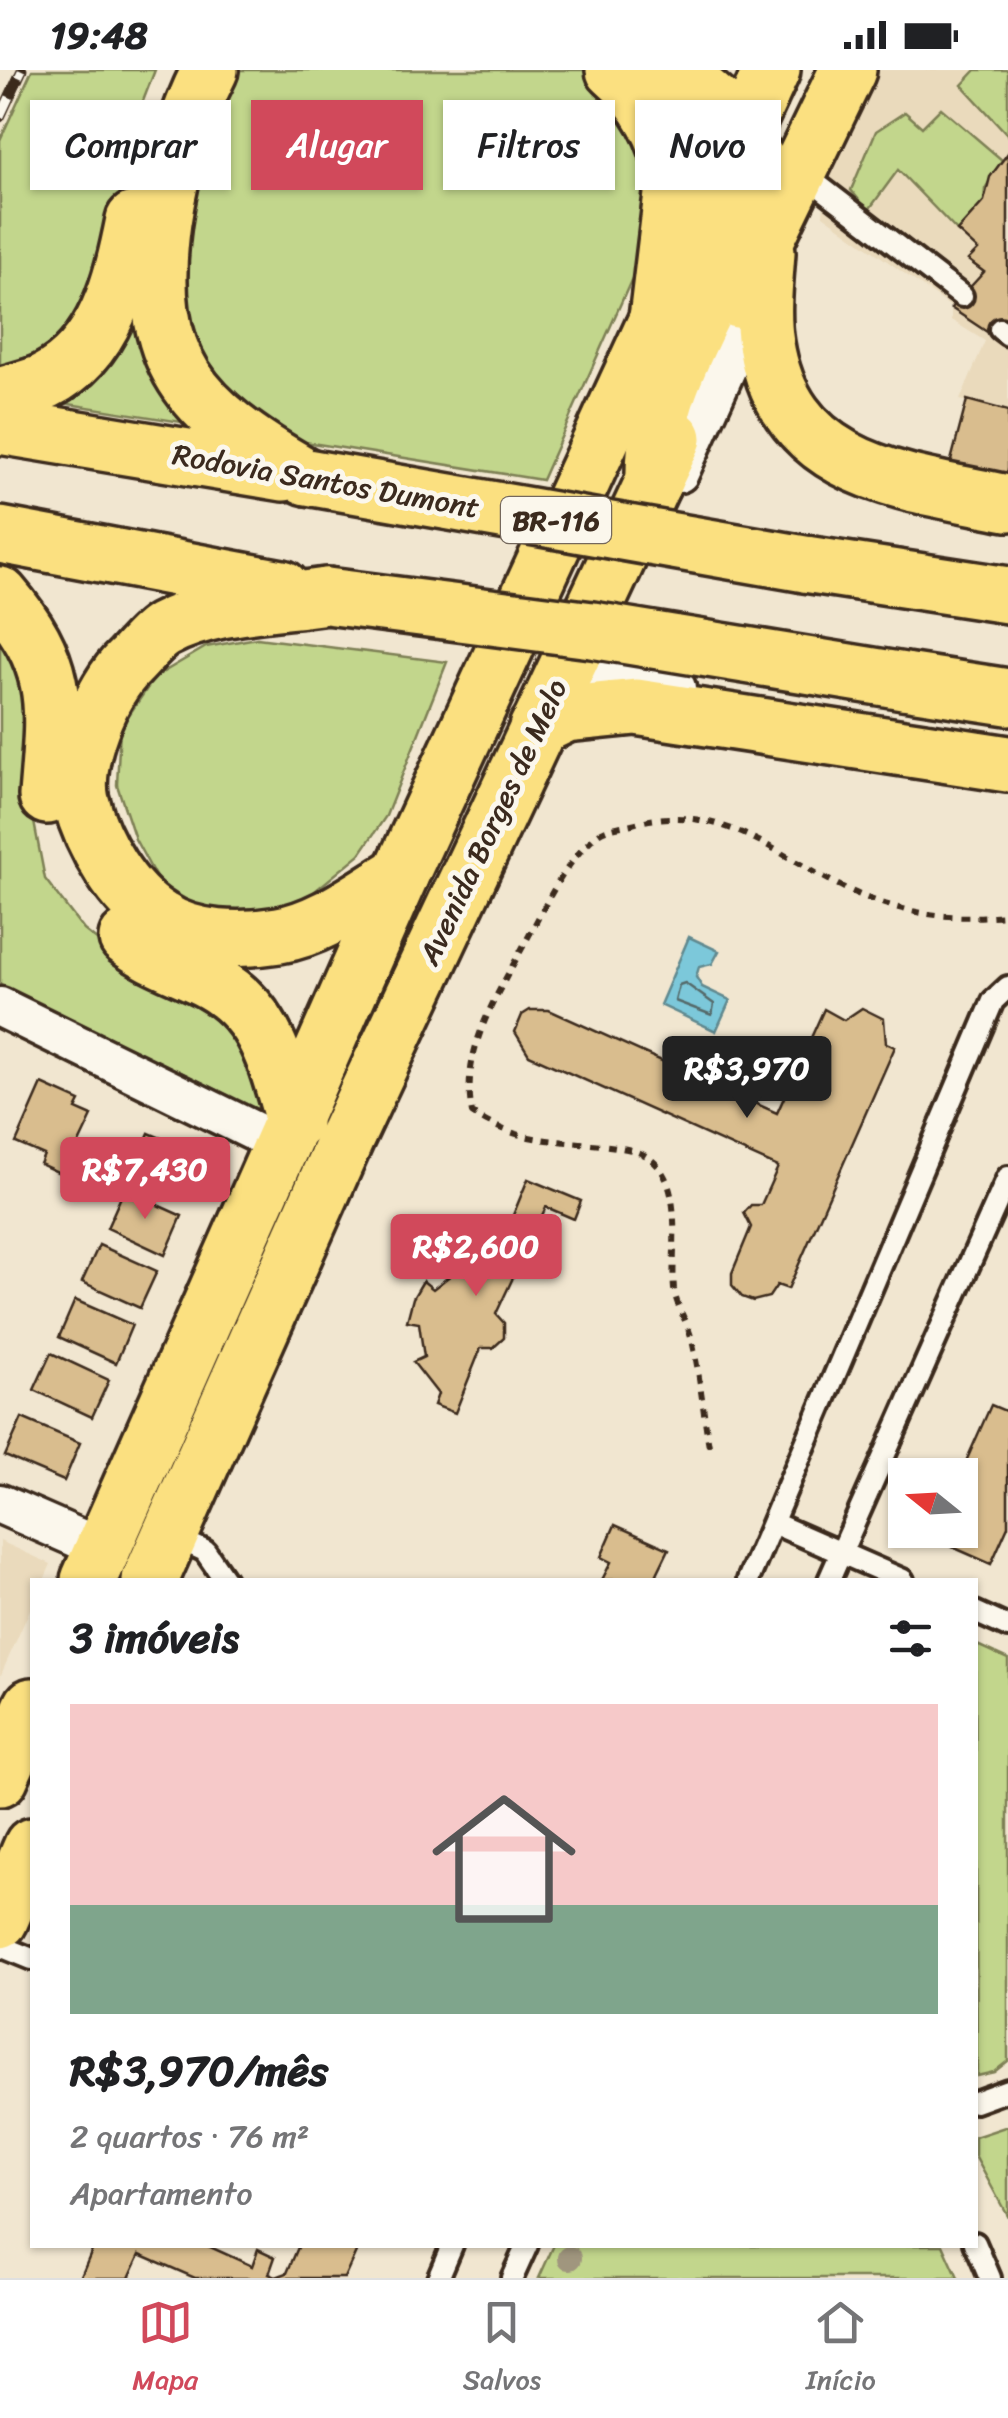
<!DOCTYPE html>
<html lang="pt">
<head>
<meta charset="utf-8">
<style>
  :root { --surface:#fff; --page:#f6f6f6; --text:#202124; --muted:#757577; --line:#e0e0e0; --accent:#d1495b }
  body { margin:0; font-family:Sriracha,sans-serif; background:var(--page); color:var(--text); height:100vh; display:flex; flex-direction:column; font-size:38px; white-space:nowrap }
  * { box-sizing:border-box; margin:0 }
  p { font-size:32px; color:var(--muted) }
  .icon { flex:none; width:55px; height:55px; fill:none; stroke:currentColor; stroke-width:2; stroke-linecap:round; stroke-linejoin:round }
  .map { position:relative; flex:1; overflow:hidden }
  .drawer { position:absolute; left:30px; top:1508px; width:948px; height:670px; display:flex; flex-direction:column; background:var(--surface); border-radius:0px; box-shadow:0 2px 8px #0004 }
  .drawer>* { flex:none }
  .guide { position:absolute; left:30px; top:30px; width:950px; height:90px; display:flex; gap:20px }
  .needle { width:65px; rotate:288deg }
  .controls { position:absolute; left:888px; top:1388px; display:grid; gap:20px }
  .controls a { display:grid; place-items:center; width:90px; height:90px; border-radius:0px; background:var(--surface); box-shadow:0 2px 8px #0004; font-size:50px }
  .price { position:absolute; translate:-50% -85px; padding:0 22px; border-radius:10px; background:var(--accent); color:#fff; font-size:32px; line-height:65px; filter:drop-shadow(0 2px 5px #0008) }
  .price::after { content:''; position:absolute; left:50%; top:60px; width:30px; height:22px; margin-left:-15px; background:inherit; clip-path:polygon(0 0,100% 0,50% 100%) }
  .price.active { background:#222; color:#fff }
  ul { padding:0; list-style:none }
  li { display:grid; align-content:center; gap:20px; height:530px; padding:0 40px }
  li+li { border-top:2px solid var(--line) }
  li span { display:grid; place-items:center; height:310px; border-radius:0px; color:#555 }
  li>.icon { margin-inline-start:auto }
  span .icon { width:180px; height:180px; fill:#fffc; stroke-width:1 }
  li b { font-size:42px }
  h2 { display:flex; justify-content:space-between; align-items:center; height:120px; padding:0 40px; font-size:42px }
  .chip { padding:0 35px; border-radius:0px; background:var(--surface); box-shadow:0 2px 8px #0004; font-size:35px; line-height:90px }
  .chip.active { background:var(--accent); color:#fff }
  .status { display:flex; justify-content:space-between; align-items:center; height:70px; padding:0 50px; background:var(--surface); direction:ltr }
  .status svg { height:28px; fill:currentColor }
  .dock { display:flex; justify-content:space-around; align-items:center; height:140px; border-top:2px solid var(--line); background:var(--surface); font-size:28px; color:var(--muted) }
  .dock a { display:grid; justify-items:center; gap:5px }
  .dock .active { color:var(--accent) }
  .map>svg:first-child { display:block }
  .built { fill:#eadabc }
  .green { fill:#c2d68c; stroke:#7e8055; stroke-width:2.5 }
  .water { fill:#7bc8da; stroke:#61898f; stroke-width:2.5 }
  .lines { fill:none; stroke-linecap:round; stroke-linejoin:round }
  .shore { stroke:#556969; stroke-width:2.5 }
  .building { fill:#d9bd8e; stroke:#3b2a1e; stroke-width:2.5 }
  .lane-casing { stroke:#3b2a1e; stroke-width:28 }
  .street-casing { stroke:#3b2a1e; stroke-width:45 }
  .primary-casing { stroke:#3b2a1e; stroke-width:62 }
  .highway-casing { stroke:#3b2a1e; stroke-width:62 }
  .path { stroke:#3b2a1e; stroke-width:6; stroke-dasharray:8 8; stroke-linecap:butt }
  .lane { stroke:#fbf7ec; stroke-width:20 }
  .street { stroke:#fbf7ec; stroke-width:38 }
  .primary { stroke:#fbe080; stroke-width:55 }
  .highway { stroke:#fbe080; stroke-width:55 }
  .rail-casing { stroke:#3b2a1e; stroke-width:11 }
  .rail { stroke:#fbf7ec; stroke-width:8; stroke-dasharray:22; stroke-linecap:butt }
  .highway-bridge-casing { stroke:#3b2a1e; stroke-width:62; stroke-linecap:butt }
  .highway-bridge { stroke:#fbe080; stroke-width:55 }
  .tree { fill:#a0967e }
  .labels { text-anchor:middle; stroke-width:10; stroke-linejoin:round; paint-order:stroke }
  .shield { fill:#fbf7ec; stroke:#75685c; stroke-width:2.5 }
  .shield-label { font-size:28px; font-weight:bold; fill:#3b2a1e }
  .street-label { font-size:30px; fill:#3b2a1e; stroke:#fbf7ec }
</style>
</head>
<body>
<div class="status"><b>19:48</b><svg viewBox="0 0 49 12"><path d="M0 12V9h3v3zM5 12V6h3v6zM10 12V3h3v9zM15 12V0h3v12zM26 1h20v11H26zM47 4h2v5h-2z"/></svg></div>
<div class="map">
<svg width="1008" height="2208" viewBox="0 0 1008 2208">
  <rect width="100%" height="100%" fill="#f1e6d0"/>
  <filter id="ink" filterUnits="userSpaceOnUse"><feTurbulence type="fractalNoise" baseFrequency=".01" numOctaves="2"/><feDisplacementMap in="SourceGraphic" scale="20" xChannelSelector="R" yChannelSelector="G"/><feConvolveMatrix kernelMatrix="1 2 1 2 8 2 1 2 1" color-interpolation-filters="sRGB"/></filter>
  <g filter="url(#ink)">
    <!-- built -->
    <g class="built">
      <path d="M869 0H1008V343L960 330 985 271 951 250V237L823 145 826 111 822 101Z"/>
      <path d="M0 1471 51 1494 44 1510H32V1535L0 1607Z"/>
    </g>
    <!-- green -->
    <g class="green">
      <path d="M32 0H155L138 44 110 194 237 0H592L655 79 650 168 542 410 0 323V70Z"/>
      <path d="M976 0H1008V65L962 15Z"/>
      <path d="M941 38 1002 90 985 119 984 131 957 161 898 100 868 141 851 120 876 61 905 42 922 57Z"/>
      <path d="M0 566 23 597 29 726 45 809 84 860 125 892 247 962 269 1020 257 1039 0 915Z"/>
      <path d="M257 568 447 592 386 746 360 784 298 835 249 844 202 839 159 813 135 769 117 715 120 658 155 607 206 577Z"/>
      <path d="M975 1574 1008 1589V1991L994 2002 977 2006Z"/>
      <path d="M1008 2056V2147L975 2086V2067Z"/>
      <path d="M554 2175H943L958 2208H539Z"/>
    </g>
    <!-- water -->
    <path class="water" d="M689 867 719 881 712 894 699 897 696 907 702 917 730 930 716 961 660 935Z"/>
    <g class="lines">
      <!-- shore -->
      <path class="shore" d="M685 913 714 934 712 945 675 931 679 915Z"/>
    </g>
    <!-- building -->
    <g class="building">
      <path d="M1008 83V251L993 266 951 238 984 202 968 190 978 180 957 161 984 131 990 107Z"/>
      <path d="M967 330 1008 341V416L947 406Z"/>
      <path d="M862 938 884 949 886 973 895 977 788 1219 777 1215 769 1227 753 1231 742 1227 732 1215V1203L751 1157 744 1143 751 1135H761L778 1097 529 985 515 962 522 945 530 940H549L777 1043 824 939 844 950Z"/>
      <path d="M42 1014 80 1031 76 1039 92 1046 64 1105 40 1094 44 1085 16 1073Z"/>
      <path d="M149 1063 208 1088 192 1126 133 1100Z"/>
      <path d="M528 1109 581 1131 574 1149 546 1137 496 1244 504 1253V1268L493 1278H481L455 1343 434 1335 438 1324 413 1292 424 1287 419 1253 407 1251 413 1228 423 1211 433 1219 461 1197 456 1185 499 1179Z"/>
      <path d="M124 1120 182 1146 165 1185 107 1158Z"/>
      <path d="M99 1175 157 1201 140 1238 82 1212Z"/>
      <path d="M75 1230 132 1255 116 1293 59 1267Z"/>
      <path d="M51 1283 109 1310 92 1347 34 1320Z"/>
      <path d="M991 1335 1008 1342V1456L991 1494 932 1468 935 1460H960V1405Z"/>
      <path d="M22 1348 80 1373 64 1411 5 1386Z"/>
      <path d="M615 1455 669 1479 654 1510H602L611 1492 601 1487Z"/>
      <path d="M94 2175H206L252 2196 258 2179 275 2187 269 2204 276 2207 287 2203 299 2175H359L344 2208H195L140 2184 129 2208H80Z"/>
    </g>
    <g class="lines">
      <defs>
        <g id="lane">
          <path d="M801 102 962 226"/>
          <path d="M1000 259 1008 265"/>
          <path d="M773 1453 903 1510"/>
          <path d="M171 1465 205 1481 225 1510"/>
          <path d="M748 1510 993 931 1008 917"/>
          <path d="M829 1510 1008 1107"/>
          <path d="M975 1542 1008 1557"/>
          <path d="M0 1876 32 1889"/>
          <path d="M975 2032 1008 2020"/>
          <path d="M975 2173 990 2208"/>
          <path d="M438 2208 452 2175"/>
          <path d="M512 2208 527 2175"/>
        </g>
        <g id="street">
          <path d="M679 403 746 255"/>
          <path d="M607 562 588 604 676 618"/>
          <path d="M0 937 284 1076"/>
          <path d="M0 1434 103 1479"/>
        </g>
        <g id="primary">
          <path d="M767 182C765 212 761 244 766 274 786 403 904 412 1008 433"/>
          <path d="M737 230 848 0"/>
          <path d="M89 1510 401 804 772 0"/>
          <path d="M150 1510 346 1068 674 368"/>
          <path d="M0 1708 32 1636"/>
          <path d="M0 1850 32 1776"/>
        </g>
        <g id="highway">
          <path d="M210 0C185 49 171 98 163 152 144 292 190 340 307 407"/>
          <path d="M614 0C646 27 669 67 674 108L656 257"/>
          <path d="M0 326C14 321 32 318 46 311 106 281 122 210 134 150"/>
          <path d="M0 356 284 403"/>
          <path d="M654 411C651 287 749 203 756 89L725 42 676 0"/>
          <path d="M0 465 282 518"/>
          <path d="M805 494 1008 525"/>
          <path d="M0 525C62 597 54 637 47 726"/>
          <path d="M327 526C274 534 211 534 163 560 151 567 140 582 130 592 101 619 72 691 81 731 92 774 122 825 160 849 193 871 241 871 279 865 323 858 363 826 401 804"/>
          <path d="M904 611 1008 627"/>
          <path d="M537 658 566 644 636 637 1008 694"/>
          <path d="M127 868C151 887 183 897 210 911 268 943 276 994 294 1053"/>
        </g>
      </defs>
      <!-- lane casing -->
      <use href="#lane" class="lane-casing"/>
      <!-- street casing -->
      <use href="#street" class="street-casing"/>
      <!-- primary casing -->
      <use href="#primary" class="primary-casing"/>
      <!-- highway casing -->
      <use href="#highway" class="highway-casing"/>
      <!-- path -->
      <path class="path" d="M709 1376C703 1341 700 1305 692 1270 688 1253 676 1236 674 1219 670 1175 691 1091 627 1079 567 1067 526 1079 472 1043 460 981 496 927 525 873 544 838 565 791 597 765 605 758 622 756 632 754 730 726 792 802 873 830 921 847 959 849 1008 845"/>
      <!-- lane -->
      <use href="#lane" class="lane"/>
      <!-- street -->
      <use href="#street" class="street"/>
      <!-- primary -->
      <use href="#primary" class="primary"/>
      <!-- highway -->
      <use href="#highway" class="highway"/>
      <defs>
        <path id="rail" d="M0 47 22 0"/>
      </defs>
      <!-- rail casing -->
      <use href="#rail" class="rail-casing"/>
      <!-- rail -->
      <use href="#rail" class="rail"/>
      <defs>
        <g id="highway-bridge">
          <path d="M307 407 805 494"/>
          <path d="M327 526 592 560 904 611"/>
        </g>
      </defs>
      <!-- highway-bridge casing -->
      <use href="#highway-bridge" class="highway-bridge-casing"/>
      <!-- highway-bridge -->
      <use href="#highway-bridge" class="highway-bridge"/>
    </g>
    <!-- trees -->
    <circle class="tree" cx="570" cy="2188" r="12"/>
  </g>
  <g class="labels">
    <!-- shield labels -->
    <rect class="shield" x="501" y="427" width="110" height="46" rx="8"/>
    <g class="shield-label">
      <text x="556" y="460">BR-116</text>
    </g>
    <!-- street labels -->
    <g class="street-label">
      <text transform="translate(326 411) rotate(10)" y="10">Rodovia Santos Dumont</text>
      <text transform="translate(493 752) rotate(-65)" y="10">Avenida Borges de Melo</text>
    </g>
  </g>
</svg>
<div class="controls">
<a><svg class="needle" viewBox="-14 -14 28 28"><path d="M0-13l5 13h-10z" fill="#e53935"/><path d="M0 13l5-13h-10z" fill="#757577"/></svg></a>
</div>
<b class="price active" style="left:747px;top:1051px">R$3,970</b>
<b class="price" style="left:145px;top:1152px">R$7,430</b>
<b class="price" style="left:476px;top:1229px">R$2,600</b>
<div class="guide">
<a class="chip">Comprar</a>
<a class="chip active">Alugar</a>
<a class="chip">Filtros</a>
<a class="chip">Novo</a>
</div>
<section class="drawer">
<h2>3 imóveis<svg class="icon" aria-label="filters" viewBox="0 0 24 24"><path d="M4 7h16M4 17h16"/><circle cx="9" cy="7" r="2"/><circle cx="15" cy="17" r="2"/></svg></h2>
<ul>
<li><span style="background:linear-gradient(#f6c9c9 65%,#7fa58c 0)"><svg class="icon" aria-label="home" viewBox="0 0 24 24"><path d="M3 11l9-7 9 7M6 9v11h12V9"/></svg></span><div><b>R$3,970/mês</b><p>2 quartos · 76 m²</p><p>Apartamento</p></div></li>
</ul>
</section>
</div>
<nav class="dock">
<a class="active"><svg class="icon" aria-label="map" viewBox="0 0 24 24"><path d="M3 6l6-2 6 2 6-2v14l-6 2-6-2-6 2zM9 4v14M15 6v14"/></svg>Mapa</a>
<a><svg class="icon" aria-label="saved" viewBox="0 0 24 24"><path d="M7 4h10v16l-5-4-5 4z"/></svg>Salvos</a>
<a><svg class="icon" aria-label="home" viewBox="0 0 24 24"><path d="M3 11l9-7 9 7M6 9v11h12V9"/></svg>Início</a>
</nav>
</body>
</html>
